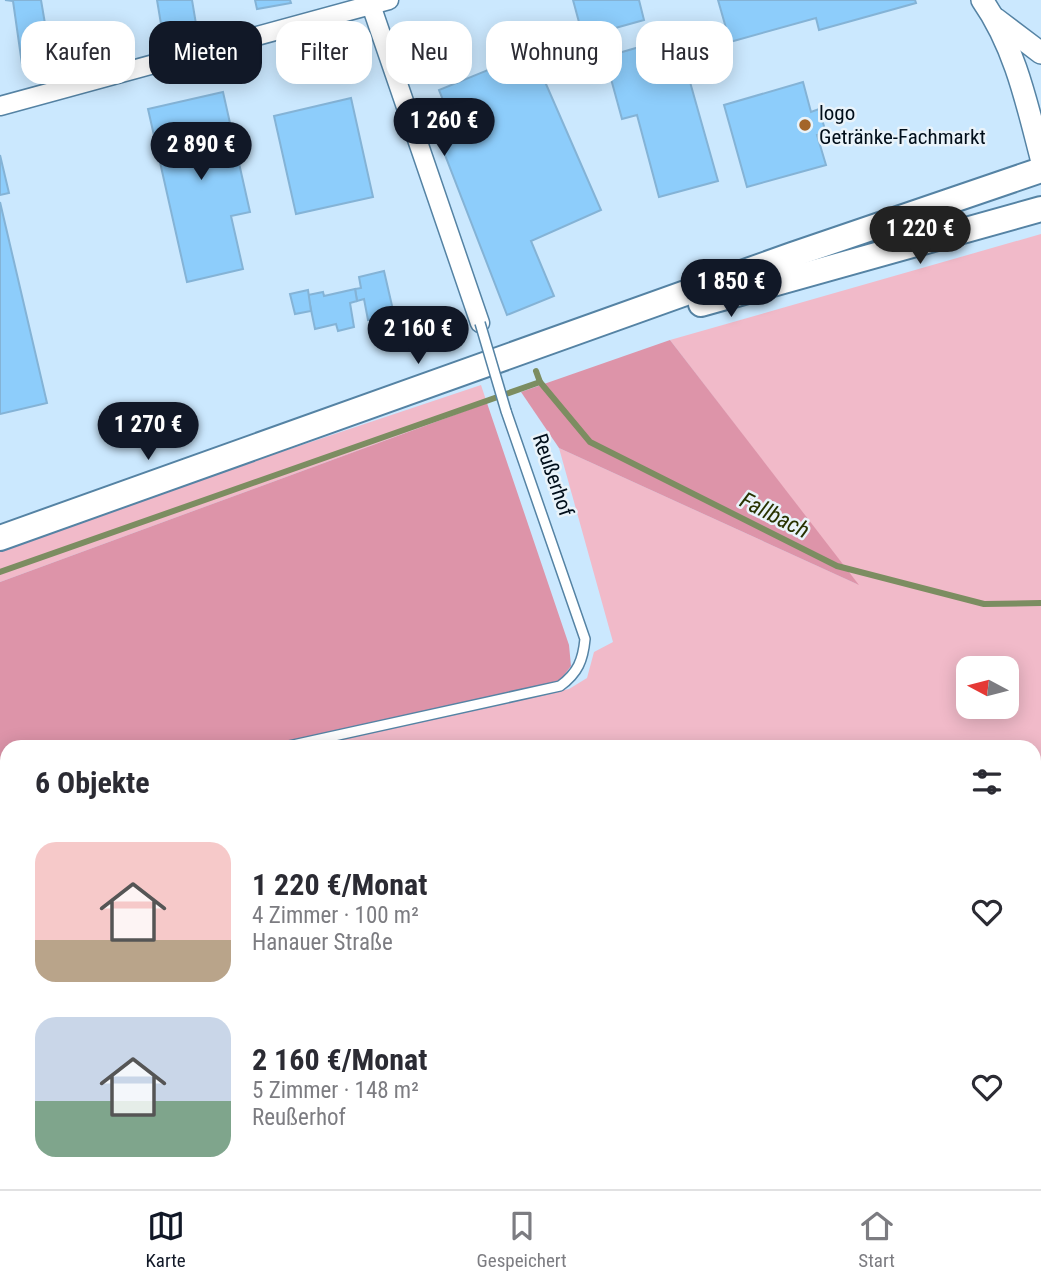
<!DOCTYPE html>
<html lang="de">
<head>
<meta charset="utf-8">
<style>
  :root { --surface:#fff; --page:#f7f7f7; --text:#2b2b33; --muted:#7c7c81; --line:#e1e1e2; --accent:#111827 }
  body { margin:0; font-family:"Roboto Condensed",sans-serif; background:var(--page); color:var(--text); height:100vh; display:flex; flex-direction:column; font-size:26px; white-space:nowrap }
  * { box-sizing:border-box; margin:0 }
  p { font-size:23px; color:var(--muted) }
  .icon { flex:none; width:38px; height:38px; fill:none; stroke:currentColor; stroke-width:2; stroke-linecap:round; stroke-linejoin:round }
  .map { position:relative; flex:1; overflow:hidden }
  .details { position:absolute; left:0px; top:740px; width:1041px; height:450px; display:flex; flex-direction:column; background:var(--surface); border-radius:21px 21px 0 0; box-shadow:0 4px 18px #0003 }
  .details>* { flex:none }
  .hud { position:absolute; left:21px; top:21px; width:999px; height:63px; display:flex; gap:14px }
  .needle { width:46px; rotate:277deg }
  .buttons { position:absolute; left:956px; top:656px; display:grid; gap:14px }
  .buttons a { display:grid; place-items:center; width:63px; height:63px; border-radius:14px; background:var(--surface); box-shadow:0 4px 18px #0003; font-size:35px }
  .price { position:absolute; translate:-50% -60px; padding:0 16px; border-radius:24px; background:var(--accent); color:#fff; font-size:23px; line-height:46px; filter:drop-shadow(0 2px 4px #0008) }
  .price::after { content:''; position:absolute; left:50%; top:42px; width:21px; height:16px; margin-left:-10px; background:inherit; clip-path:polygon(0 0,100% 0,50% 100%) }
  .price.on { background:#222; color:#fff }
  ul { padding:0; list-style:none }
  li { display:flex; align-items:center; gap:21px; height:175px; padding:0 35px }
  li span { display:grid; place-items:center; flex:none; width:196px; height:140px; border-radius:21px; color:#555 }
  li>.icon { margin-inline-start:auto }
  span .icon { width:84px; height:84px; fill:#fffc; stroke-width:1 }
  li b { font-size:30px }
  h2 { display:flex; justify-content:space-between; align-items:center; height:84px; padding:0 35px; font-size:30px }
  .pill { padding:0 24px; border-radius:21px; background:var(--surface); box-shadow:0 4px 18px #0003; font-size:24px; line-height:63px }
  .pill.on { background:var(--accent); color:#fff }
  .tab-bar { display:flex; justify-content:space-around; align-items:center; height:98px; border-top:2px solid var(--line); background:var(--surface); font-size:19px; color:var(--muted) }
  .tab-bar a { display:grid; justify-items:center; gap:4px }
  .tab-bar .on { color:var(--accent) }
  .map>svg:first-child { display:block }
  .green { fill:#f1bac9; fill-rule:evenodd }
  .forest { fill:#dd94a9 }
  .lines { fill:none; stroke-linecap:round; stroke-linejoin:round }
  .stream { stroke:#7c8d61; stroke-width:6 }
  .building { fill:#8dcdfb; stroke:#84b3d6; stroke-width:2 }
  .service-casing { stroke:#5583a4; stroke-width:12 }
  .minor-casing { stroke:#5583a4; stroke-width:21 }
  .tertiary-casing { stroke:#5583a4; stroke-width:24 }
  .secondary-casing { stroke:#5583a4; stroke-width:28 }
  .service { stroke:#fff; stroke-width:9 }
  .minor { stroke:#fff; stroke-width:18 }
  .tertiary { stroke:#fff; stroke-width:21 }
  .secondary { stroke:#fff; stroke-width:24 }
  .service-bridge-casing { stroke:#5583a4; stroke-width:12; stroke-linecap:butt }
  .service-bridge { stroke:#fff; stroke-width:9 }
  .poi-dot { fill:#a3652a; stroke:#e9f3fa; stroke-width:2.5 }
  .labels { text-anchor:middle; stroke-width:5; stroke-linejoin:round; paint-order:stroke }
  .poi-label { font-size:21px; fill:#000e1a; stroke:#e9f3fa; text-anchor:start }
  .street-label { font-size:21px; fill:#000e1a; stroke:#e9f3fa }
  .water-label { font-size:23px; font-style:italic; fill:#283200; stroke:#e9f3fa }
</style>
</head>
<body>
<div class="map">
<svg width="1041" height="1189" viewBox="0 0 1041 1189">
  <rect width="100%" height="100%" fill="#cbe8fe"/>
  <!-- green -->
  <g class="green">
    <path d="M1041 234V1189H417L412 1183H1034V747H305L569 689 587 678 594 652 613 642 559 448 857 584 670 340ZM968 668H1006V707H968Z"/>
    <path d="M481 385 487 403 0 582V546Z"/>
  </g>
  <!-- forest -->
  <g class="forest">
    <path d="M670 340 859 585 559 448 521 392Z"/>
    <path d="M487 403 569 645 571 666 559 682 278 747H7V802L0 803V582Z"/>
    <path d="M7 1043V1183H412L417 1189H0V1045Z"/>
  </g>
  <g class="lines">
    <!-- stream -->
    <g class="stream">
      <path d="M536 371 540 382 590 442 837 566 984 604 1041 603"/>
      <path d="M0 572 540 382"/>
    </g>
  </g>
  <!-- building -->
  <g class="building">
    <path d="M5 0H41L51 59 22 64 13 1Z"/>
    <path d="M157 0H192L197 30 163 36Z"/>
    <path d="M255 0H290L291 3 257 9Z"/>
    <path d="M573 0H639L644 20 583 37Z"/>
    <path d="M718 0H915L916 3 819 30 816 18 730 42Z"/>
    <path d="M677 36 718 181 659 197 637 115 622 119 605 57Z"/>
    <path d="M532 52 601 210 531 241 554 296 507 315 440 142 457 135 439 90Z"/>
    <path d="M803 82 811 112 819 109 826 133 817 135 826 165 747 187 724 105Z"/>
    <path d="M223 92 250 212 231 216 243 269 187 282 148 109Z"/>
    <path d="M351 98 373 197 296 214 274 116Z"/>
    <path d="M0 155 9 193 0 195Z"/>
    <path d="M0 202 47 403 0 414Z"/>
    <path d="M384 271 393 310 382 313 383 317 368 320 364 299 357 301 355 289 361 288 359 277Z"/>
    <path d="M355 289 357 301 350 303 354 327 338 331 336 324 315 329 308 295 323 292 324 296Z"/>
    <path d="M308 290 311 311 295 314 290 294Z"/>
  </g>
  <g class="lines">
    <defs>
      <g id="service">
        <path d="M284 747 560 686C578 673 583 660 585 639L506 411"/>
        <path d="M0 810 7 809"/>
      </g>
      <g id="minor">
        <path d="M371 5 480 323"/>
        <path d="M0 106 389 0"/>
      </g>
      <g id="tertiary">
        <path d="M982 0C1015 47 1027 104 1041 158"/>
        <path d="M996 19 1041 53"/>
      </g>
      <g id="secondary">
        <path d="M701 304 1041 209"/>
        <path d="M0 538 792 255 1041 170"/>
      </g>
    </defs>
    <!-- service casing -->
    <use href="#service" class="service-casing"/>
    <!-- minor casing -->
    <use href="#minor" class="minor-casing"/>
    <!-- tertiary casing -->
    <use href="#tertiary" class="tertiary-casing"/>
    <!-- secondary casing -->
    <use href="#secondary" class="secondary-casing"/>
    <!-- service -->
    <use href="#service" class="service"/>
    <!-- minor -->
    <use href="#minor" class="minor"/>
    <!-- tertiary -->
    <use href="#tertiary" class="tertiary"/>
    <!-- secondary -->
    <use href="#secondary" class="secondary"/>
    <defs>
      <path id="service-bridge" d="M480 323 506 411"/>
    </defs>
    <!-- service-bridge casing -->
    <use href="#service-bridge" class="service-bridge-casing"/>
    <!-- service-bridge -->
    <use href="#service-bridge" class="service-bridge"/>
  </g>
  <!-- markers -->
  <circle class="poi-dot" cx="805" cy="125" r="7"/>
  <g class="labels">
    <!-- poi labels -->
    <g class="poi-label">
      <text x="819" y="120">logo<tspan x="819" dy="24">Getränke-Fachmarkt</tspan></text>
    </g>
    <!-- street labels -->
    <g class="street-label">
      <text transform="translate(553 475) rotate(71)" y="7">Reußerhof</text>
    </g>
    <!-- water labels -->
    <g class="water-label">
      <text transform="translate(775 515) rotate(27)" y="8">Fallbach</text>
    </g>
  </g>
</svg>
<div class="buttons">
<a><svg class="needle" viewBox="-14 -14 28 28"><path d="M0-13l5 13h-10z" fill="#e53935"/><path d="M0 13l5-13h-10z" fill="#7c7c81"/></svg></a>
</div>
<b class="price" style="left:444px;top:158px">1 260 €</b>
<b class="price" style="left:201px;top:182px">2 890 €</b>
<b class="price on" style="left:920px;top:266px">1 220 €</b>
<b class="price" style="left:731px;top:319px">1 850 €</b>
<b class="price" style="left:418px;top:366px">2 160 €</b>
<b class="price" style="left:148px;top:462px">1 270 €</b>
<div class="hud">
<a class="pill">Kaufen</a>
<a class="pill on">Mieten</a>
<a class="pill">Filter</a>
<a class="pill">Neu</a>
<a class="pill">Wohnung</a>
<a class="pill">Haus</a>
</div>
<section class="details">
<h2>6 Objekte<svg class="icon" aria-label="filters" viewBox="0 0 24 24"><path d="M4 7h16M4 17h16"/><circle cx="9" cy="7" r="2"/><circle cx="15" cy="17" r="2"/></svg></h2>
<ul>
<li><span style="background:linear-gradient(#f6c9c9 70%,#b9a48a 0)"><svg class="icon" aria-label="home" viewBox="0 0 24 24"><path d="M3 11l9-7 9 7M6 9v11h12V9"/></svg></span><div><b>1 220 €/Monat</b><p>4 Zimmer · 100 m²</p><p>Hanauer Straße</p></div><svg class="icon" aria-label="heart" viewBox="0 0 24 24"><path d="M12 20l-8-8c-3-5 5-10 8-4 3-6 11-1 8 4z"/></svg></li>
<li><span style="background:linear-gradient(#c9d6e8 60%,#7fa58c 0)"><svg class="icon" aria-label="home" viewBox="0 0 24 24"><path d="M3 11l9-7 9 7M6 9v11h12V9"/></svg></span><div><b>2 160 €/Monat</b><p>5 Zimmer · 148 m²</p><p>Reußerhof</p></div><svg class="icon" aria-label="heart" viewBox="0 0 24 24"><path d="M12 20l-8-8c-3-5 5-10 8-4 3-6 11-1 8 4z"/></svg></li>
</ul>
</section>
</div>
<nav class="tab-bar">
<a class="on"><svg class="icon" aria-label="map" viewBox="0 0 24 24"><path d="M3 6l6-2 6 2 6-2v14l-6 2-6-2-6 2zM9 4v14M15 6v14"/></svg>Karte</a>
<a><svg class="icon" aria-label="saved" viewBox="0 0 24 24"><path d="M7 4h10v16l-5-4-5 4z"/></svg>Gespeichert</a>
<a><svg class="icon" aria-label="home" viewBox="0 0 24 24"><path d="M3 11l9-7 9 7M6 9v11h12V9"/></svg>Start</a>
</nav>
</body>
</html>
